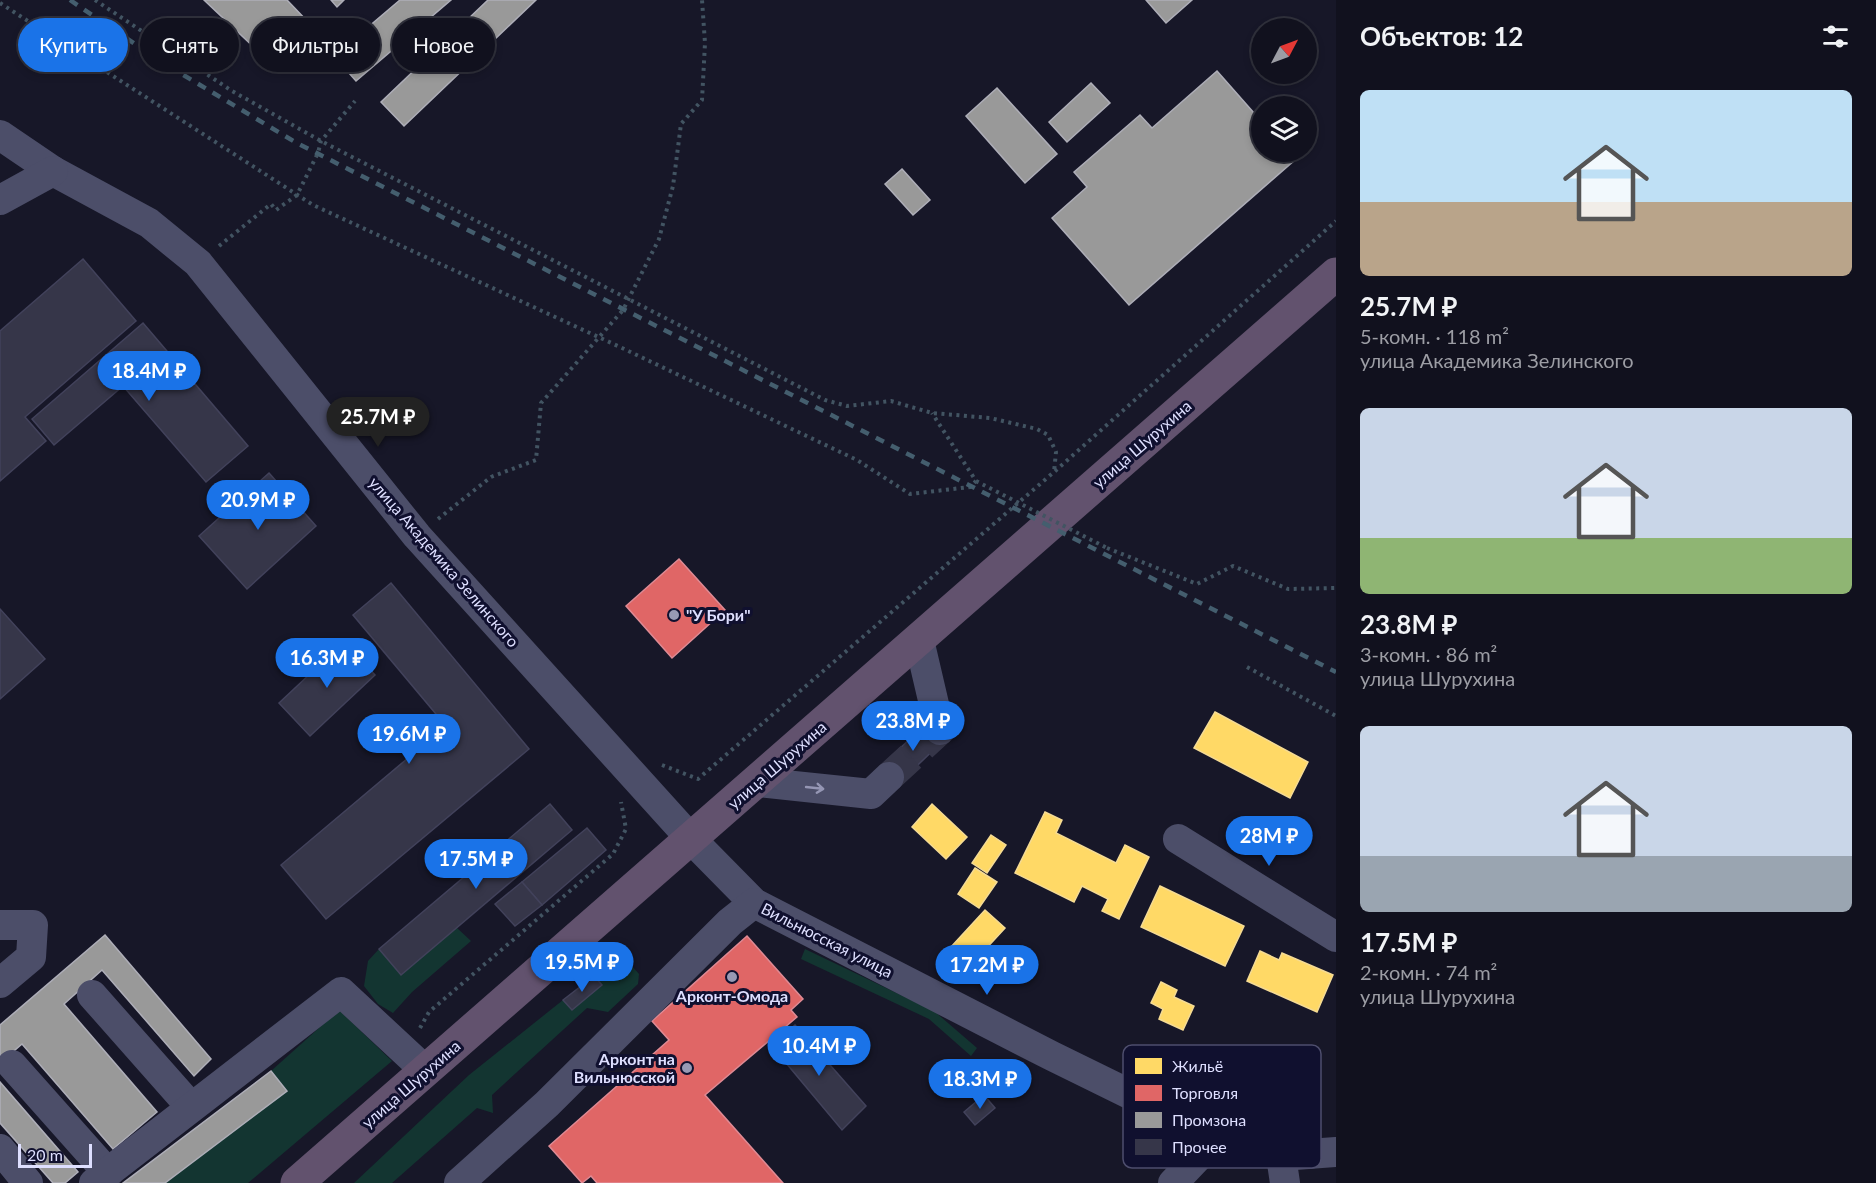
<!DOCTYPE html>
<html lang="ru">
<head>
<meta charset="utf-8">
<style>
  :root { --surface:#11111e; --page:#1a1a27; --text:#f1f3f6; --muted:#9c9da4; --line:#30313c; --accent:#1a73e8 }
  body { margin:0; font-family:Lato,sans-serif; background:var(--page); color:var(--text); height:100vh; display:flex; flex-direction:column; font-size:22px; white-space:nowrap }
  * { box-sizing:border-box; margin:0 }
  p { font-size:20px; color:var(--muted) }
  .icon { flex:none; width:33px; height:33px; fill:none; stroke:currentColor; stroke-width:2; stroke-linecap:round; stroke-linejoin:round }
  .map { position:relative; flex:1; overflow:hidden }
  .panel { display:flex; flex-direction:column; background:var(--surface); width:540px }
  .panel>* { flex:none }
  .guide { position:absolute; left:18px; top:18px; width:570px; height:54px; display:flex; gap:12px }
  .needle { width:39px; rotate:49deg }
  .fabs { position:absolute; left:1251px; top:18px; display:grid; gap:12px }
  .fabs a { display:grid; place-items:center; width:66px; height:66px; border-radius:50%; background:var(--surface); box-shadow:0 3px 9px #0003,0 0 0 2px var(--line); font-size:30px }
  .scale { position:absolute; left:18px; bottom:15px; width:74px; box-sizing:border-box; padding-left:6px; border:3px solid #dedfff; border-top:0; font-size:16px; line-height:21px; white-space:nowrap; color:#dedfff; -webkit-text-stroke:4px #10102f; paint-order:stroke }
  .price { position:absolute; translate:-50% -51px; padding:0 14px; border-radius:21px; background:var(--accent); color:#fff; font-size:20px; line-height:39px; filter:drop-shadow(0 2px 3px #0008) }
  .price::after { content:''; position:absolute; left:50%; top:36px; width:18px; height:14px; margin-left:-9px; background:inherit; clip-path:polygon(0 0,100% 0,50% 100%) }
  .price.current { background:#222; color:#fff }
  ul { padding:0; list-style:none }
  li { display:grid; align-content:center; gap:12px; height:318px; padding:0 24px }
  li span { display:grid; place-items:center; height:186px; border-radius:9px; color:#555 }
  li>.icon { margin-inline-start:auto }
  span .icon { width:108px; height:108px; fill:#fffc; stroke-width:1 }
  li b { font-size:26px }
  h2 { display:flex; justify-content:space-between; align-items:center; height:72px; padding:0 24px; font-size:26px }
  .chip { padding:0 21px; border-radius:27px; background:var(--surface); box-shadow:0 3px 9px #0003,0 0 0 2px var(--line); font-size:21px; line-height:54px }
  .chip.current { background:var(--accent); color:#fff }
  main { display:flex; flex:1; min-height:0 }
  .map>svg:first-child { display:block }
  .green { fill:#133531 }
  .homes { fill:#ffd966; stroke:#f5db94; stroke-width:1.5 }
  .shops { fill:#e06666; stroke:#df8a94; stroke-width:1.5 }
  .industry { fill:#999; stroke:#aeaeb8; stroke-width:1.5 }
  .building { fill:#363649; stroke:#42425b; stroke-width:1.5 }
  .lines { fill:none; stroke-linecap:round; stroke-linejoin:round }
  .minor-tunnel { stroke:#353548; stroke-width:30; stroke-dasharray:30 15; stroke-linecap:butt }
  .path { stroke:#425462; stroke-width:4; stroke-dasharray:3 4.5; stroke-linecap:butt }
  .minor { stroke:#4c4e69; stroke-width:30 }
  .highway { stroke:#62526e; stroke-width:33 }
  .rail { stroke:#445e6e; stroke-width:4.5; stroke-dasharray:9 8; stroke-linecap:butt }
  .path-bridge { stroke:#425462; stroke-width:4; stroke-dasharray:3 4.5; stroke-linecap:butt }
  .oneway { stroke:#9596b4 }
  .poi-dot { fill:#9899b4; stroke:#10102f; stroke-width:2 }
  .labels { text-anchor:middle; stroke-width:6; stroke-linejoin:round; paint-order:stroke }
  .street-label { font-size:16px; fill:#dedfff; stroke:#10102f }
  .poi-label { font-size:16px; font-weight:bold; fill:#dedfff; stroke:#10102f; text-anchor:start }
  .key { fill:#10102f; stroke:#4e4e6d; stroke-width:1.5 }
  .key-label { font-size:16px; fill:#dedfff }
</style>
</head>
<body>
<main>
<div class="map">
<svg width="1336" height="1183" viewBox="0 0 1336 1183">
  <rect width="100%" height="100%" fill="#171728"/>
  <!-- green -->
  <g class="green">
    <path d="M457 928 471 941 412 992 393 1013 378 1004 364 986 368 961 379 949Z"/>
    <path d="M805 949 934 1011 977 1048 971 1056 929 1019 801 959Z"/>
    <path d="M620 953 639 974 638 984 608 1012 587 1008 492 1095 493 1113 477 1108 392 1183H354L469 1075 563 1000 572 1009 602 985 594 976Z"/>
    <path d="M339 1010 392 1061 248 1183H165L286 1091 271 1071Z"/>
  </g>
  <!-- homes -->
  <g class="homes">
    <path d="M1215 712 1308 762 1290 798 1194 748Z"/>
    <path d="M932 804 967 837 946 859 912 827Z"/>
    <path d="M1045 812 1062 820 1056 833 1116 863 1125 845 1149 857 1119 919 1102 911 1108 899 1082 886 1074 902 1015 873Z"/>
    <path d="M991 835 1006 845 987 873 972 863Z"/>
    <path d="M975 868 997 882 979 908 958 894Z"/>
    <path d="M1160 886 1244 926 1225 966 1141 927Z"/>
    <path d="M985 910 1005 928 971 965 951 947Z"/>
    <path d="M1260 951 1279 960 1282 953 1333 975 1317 1012 1247 981Z"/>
    <path d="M1161 982 1177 990 1174 997 1194 1006 1183 1030 1159 1019 1163 1009 1151 1003Z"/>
  </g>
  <!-- shops -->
  <g class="shops">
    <path d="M679 559 725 610 672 658 626 606Z"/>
    <path d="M747 936 803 999 791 1010 797 1017 705 1095 783 1183H597L591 1176 582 1183 549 1146 669 1040 652 1021Z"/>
  </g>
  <!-- industry -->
  <g class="industry">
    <path d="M204 0H287L330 45 306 66 280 39 261 54Z"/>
    <path d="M331 0H344L337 7Z"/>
    <path d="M400 0H451L356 81 334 56Z"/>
    <path d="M488 0H536L404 126 381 102Z"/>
    <path d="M1146 0H1192L1166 23Z"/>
    <path d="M1217 71 1262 122V152H1287L1295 160 1129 305 1052 218 1087 187 1074 172 1140 115 1152 128Z"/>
    <path d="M1091 83 1110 103 1067 142 1049 122Z"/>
    <path d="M997 88 1057 154 1025 183 966 116Z"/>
    <path d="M902 169 930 200 913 215 885 184Z"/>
    <path d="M105 935 211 1059 194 1076 102 970 64 1004 157 1112 113 1149 22 1044 0 1063V1025Z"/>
    <path d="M271 1071 287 1091 165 1183H123Z"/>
    <path d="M0 1082 78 1172 65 1183H53L0 1123Z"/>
  </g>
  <!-- building -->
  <g class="building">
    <path d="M83 259 136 321 25 417 46 441 0 481V331Z"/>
    <path d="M143 323 248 446 206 482 123 386 54 445 32 419Z"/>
    <path d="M269 473 316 526 247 589 199 536Z"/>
    <path d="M391 583 529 749 326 919 281 865 446 726 353 615Z"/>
    <path d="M0 609 45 659 0 699Z"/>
    <path d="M344 642 375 675 310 736 279 703Z"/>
    <path d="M930 720 947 737 897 785 880 767Z"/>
    <path d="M550 804 572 830 401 975 379 949Z"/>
    <path d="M587 828 606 850 542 905 522 882Z"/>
    <path d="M522 882 542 905 515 926 495 904Z"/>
    <path d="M594 976 602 985 572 1010 563 1000Z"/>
    <path d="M795 1025 866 1106 842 1130 771 1045Z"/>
    <path d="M984 1095 995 1108 975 1125 964 1112Z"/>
  </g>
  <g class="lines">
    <!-- minor-tunnel -->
    <path class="minor-tunnel" d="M889 777 940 730"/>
    <!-- path -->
    <g class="path">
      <path d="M95 0 232 91 321 141 825 400 847 406 891 401 932 413 990 418 1037 429 1048 435 1056 452 1054 472"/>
      <path d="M0 3 313 205 620 347 857 460 910 494 970 487 976 481 932 413"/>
      <path d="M219 246 271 204 276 210 297 195 318 153 321 141 355 101"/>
      <path d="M438 519 491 477 536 460 541 403 623 310 659 239 673 186 681 124 702 100 705 43 702 0"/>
      <path d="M1107 548 1197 584 1233 566 1288 589 1336 588"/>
      <path d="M1247 667 1336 716"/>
      <path d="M662 765 698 779 1054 472 1336 221"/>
      <path d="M420 1028 429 1012 613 854 626 829 621 802"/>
    </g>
    <!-- minor -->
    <g class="minor">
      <path d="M0 135 53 171 149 223 198 263 417 536 691 839 754 903 1052 1056 1217 1137 1281 1156 1336 1152"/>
      <path d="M0 200 53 171"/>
      <path d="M919 640 940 730"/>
      <path d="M757 782 871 794 889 777"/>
      <path d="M1178 839 1336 937"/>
      <path d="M0 925H33L31 957 0 983"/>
      <path d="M92 995 191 1107"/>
      <path d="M12 1065 108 1173"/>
      <path d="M0 1149 28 1183"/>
      <path d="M1281 1156 1285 1183"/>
      <path d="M94 1183 341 992 426 1071"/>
      <path d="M459 1183 547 1104 730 922 754 903"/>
      <path d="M1173 1183 1217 1137"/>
    </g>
    <!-- highway -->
    <path class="highway" d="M297 1183 1336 274"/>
    <!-- rail -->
    <path class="rail" d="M70 0 160 61 295 142 1336 672"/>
    <!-- path-bridge -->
    <path class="path-bridge" d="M976 481 1107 548"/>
  </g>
  <!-- one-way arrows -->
  <defs><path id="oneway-shaft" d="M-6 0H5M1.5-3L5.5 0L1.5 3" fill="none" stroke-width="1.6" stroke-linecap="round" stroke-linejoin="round" transform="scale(1.5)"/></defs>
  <use class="oneway" href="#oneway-shaft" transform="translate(815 788) rotate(6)"/>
  <!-- markers -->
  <g class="poi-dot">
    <circle cx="674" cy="615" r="6"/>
    <circle cx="732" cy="977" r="6"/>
    <circle cx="687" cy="1068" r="6"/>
  </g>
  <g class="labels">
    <!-- street labels -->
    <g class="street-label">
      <text transform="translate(1142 444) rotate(-41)" y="6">улица Шурухина</text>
      <text transform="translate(444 562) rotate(49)" y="6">улица Академика Зелинского</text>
      <text transform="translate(777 765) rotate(-41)" y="6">улица Шурухина</text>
      <text transform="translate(827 940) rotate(27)" y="6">Вильнюсская улица</text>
      <text transform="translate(411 1084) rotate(-41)" y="6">улица Шурухина</text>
    </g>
    <!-- poi labels -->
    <g class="poi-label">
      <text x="686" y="621">"У Бори"</text>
      <text x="732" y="1002" text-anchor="middle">Арконт-Омода</text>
      <text x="675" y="1065" text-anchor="end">Арконт на<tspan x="675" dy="18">Вильнюсской</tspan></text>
    </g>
  </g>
  <!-- legend -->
  <rect x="1123" y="1045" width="198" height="123" rx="9" class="key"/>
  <rect x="1135" y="1058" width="27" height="16" fill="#ffd966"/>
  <rect x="1135" y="1085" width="27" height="16" fill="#e06666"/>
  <rect x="1135" y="1112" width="27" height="16" fill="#999"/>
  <rect x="1135" y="1139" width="27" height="16" fill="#363649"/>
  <g class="key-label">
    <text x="1172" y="1072">Жильё</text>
    <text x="1172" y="1099">Торговля</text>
    <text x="1172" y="1126">Промзона</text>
    <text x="1172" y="1153">Прочее</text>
  </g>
</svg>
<div class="fabs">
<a><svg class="needle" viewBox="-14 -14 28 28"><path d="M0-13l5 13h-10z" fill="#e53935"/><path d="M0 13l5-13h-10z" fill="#9c9da4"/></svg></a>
<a><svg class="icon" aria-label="layers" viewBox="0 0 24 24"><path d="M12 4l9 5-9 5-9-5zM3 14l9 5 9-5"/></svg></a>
</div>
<div class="scale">20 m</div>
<b class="price" style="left:149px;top:402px">18.4M ₽</b>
<b class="price current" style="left:378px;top:448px">25.7M ₽</b>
<b class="price" style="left:258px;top:531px">20.9M ₽</b>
<b class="price" style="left:327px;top:689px">16.3M ₽</b>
<b class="price" style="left:913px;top:752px">23.8M ₽</b>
<b class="price" style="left:409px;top:765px">19.6M ₽</b>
<b class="price" style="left:1269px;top:867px">28M ₽</b>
<b class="price" style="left:476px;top:890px">17.5M ₽</b>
<b class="price" style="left:582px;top:993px">19.5M ₽</b>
<b class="price" style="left:987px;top:996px">17.2M ₽</b>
<b class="price" style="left:819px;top:1077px">10.4M ₽</b>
<b class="price" style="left:980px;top:1110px">18.3M ₽</b>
<div class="guide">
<a class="chip current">Купить</a>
<a class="chip">Снять</a>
<a class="chip">Фильтры</a>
<a class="chip">Новое</a>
</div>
</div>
<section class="panel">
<h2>Объектов: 12<svg class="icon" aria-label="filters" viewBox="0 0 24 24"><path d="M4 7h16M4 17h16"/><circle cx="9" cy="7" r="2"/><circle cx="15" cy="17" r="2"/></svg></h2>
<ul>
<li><span style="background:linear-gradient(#bfe0f5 60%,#b9a48a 0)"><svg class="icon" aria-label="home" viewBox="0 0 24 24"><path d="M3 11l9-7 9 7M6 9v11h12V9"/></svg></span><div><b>25.7M ₽</b><p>5-комн. · 118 m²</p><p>улица Академика Зелинского</p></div></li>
<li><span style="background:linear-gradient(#c9d6e8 70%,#8fb573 0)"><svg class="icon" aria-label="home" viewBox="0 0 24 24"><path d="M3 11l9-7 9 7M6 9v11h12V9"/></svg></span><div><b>23.8M ₽</b><p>3-комн. · 86 m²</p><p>улица Шурухина</p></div></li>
<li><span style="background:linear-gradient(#c9d6e8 70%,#9aa5b1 0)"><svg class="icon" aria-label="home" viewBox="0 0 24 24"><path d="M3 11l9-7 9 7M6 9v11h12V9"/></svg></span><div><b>17.5M ₽</b><p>2-комн. · 74 m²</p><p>улица Шурухина</p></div></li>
</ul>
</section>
</main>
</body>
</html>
